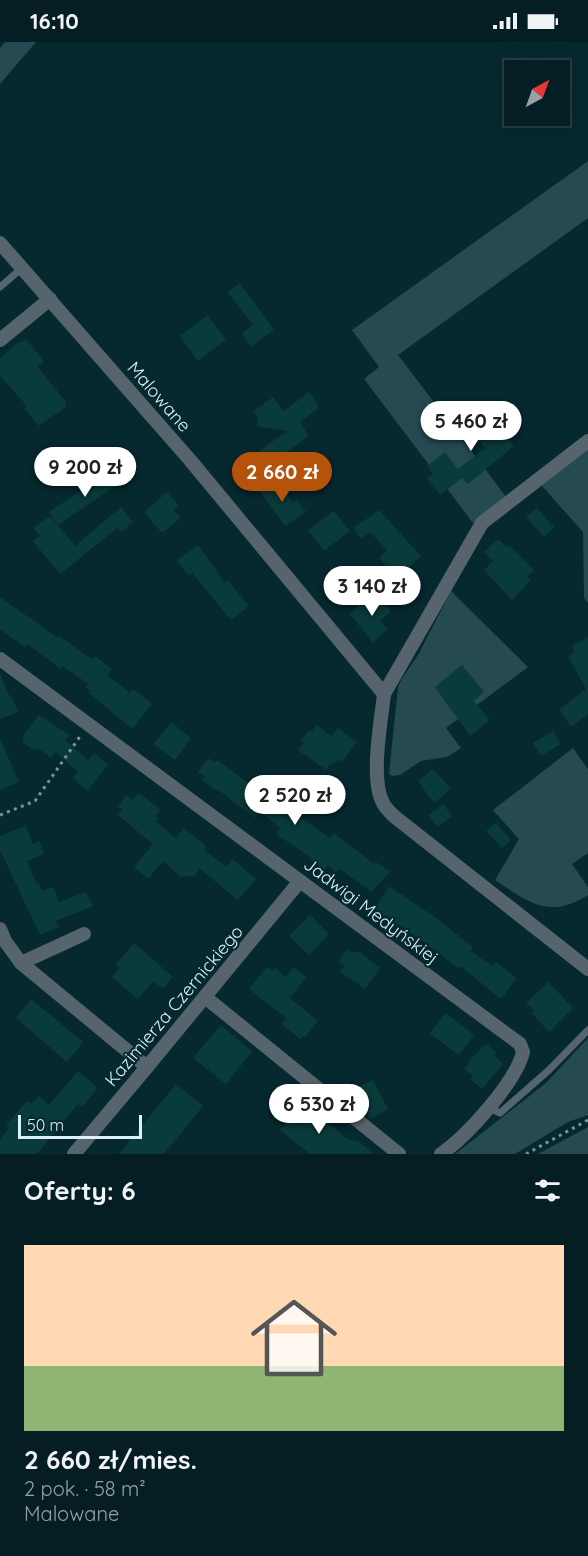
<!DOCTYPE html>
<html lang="pl">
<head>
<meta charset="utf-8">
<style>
  :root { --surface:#041e23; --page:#122b30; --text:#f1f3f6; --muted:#97a2a6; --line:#253c41; --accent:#b45309 }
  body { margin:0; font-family:Quicksand,sans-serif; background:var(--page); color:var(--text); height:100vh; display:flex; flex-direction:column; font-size:22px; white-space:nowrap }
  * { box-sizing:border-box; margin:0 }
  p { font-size:20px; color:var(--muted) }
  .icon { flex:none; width:33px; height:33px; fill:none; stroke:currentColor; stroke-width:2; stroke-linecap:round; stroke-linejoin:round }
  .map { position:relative; height:1112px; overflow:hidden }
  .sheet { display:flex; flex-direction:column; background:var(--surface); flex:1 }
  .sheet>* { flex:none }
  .needle { width:39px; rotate:41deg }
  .fabs { position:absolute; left:504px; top:18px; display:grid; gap:12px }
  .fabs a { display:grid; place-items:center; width:66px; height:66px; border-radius:0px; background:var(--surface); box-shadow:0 6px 24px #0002,0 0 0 2px var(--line); font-size:30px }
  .scale { position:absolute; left:18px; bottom:15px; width:124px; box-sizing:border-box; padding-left:6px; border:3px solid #dbf1f7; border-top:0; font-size:16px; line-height:21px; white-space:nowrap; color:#dbf1f7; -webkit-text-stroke:4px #06282f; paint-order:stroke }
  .price { position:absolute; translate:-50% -51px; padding:0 14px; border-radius:21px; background:#fff; color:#222; font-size:20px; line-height:39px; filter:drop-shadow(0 2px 3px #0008) }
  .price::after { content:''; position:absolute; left:50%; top:36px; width:18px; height:14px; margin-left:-9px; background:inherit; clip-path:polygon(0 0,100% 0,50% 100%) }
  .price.on { background:var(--accent); color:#fff }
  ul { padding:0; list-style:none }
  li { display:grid; align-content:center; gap:12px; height:318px; padding:0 24px }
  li+li { border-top:2px solid var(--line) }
  li span { display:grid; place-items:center; height:186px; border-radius:0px; color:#555 }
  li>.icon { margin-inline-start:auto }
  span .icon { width:108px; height:108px; fill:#fffc; stroke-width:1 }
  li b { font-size:26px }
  h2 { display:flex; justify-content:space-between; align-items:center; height:72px; padding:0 24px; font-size:26px }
  .status { display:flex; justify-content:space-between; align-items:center; height:42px; padding:0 30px; background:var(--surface); direction:ltr }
  .status svg { height:16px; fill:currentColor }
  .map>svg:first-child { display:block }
  .green { fill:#254a52 }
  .building { fill:#0a3b3b }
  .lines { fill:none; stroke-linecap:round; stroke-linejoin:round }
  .path { stroke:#79959b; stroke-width:3; stroke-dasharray:3 4.5; stroke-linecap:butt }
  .lane { stroke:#56646d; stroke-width:7 }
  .street { stroke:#56646d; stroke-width:14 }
  .labels { text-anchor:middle; stroke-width:4.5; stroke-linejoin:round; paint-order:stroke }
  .street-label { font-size:18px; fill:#dbf1f7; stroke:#06282f }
</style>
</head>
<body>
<div class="status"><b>16:10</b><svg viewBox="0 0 49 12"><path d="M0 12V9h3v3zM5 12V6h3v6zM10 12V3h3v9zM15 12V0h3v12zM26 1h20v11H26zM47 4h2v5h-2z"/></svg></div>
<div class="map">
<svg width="588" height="1112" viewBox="0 0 588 1112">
  <rect width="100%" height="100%" fill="#06282f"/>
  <!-- green -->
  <g class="green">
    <path d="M5 0H36L0 42V6Z"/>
    <path d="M588 119V176L398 313 507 456 473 481 364 337 379 325 352 288Z"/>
    <path d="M588 393V561L584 556 583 490 535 436Z"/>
    <path d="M451 549 528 625 446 686 461 706 447 715 421 719 400 733 392 734 389 731 398 645 401 638 418 613Z"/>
    <path d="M573 706 588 727V811L572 822 588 845V853C549 878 528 860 495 838L519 797 493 768Z"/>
    <path d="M588 996V1073L568 1080 515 1112H455L546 1041Z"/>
    <path d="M588 1085V1112H538Z"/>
  </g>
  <!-- building -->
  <g class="building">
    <path d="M240 241 274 288 251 305 242 291 253 283 227 250Z"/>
    <path d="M208 273 226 298 198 319 180 294Z"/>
    <path d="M26 297 44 319 38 325 67 361 65 362 67 364 39 384 24 366 27 364 0 334V316L18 300 20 301Z"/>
    <path d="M309 350 319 365 300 381 309 394 268 424 259 409 287 389 257 384 258 376 253 370 273 355 284 369Z"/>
    <path d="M479 361 514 404 468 442 462 436 440 453 427 437 433 432 427 424 445 410 458 427 485 406 460 376Z"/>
    <path d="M112 428 120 441 58 483 49 470Z"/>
    <path d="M276 436 293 461 297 458 306 470 285 484 259 448Z"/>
    <path d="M167 450 179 464 174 468 181 476 162 491 144 470Z"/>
    <path d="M121 465 133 480 121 490 117 486 60 532 33 499 40 494 34 486 50 474 75 504Z"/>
    <path d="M537 466 554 485 544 495 526 475Z"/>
    <path d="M379 468 421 514 397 536 379 516 387 508 370 490 361 497 354 486Z"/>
    <path d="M334 469 350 489 324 509 308 488Z"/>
    <path d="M498 497 507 505 509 503 534 528 527 535 531 538 512 558 484 528 493 519 484 510Z"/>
    <path d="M198 503 225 541 228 538 249 564 231 578 198 538 192 531 189 534 177 519Z"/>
    <path d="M376 552 391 569 380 579 387 587 373 601 350 572 362 560 365 563Z"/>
    <path d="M0 555 58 596 59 594 92 617 95 614 112 627 107 633 130 651 133 647 152 662 132 687 89 651 91 649 85 645 88 642 63 624 61 627 27 602 25 605 0 587Z"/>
    <path d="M588 595V672L571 685 559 667 586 647 568 614 575 610 572 604Z"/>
    <path d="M462 623 484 650 474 659 490 678 470 694 435 645Z"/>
    <path d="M0 632 10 655 12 654 18 670 0 677Z"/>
    <path d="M39 673 69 693 65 698 88 718 94 711 108 723 87 749 73 736 78 730 56 710 51 716 39 707 33 708 23 700V694Z"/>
    <path d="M171 680 191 696 175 718 154 702Z"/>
    <path d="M317 683 331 694 338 686 357 700 342 720 338 717 334 722 331 721 326 728 298 708 304 701 301 699 309 689 311 690Z"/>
    <path d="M553 689 561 702 541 714 533 701Z"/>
    <path d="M0 696 19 740 0 748Z"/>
    <path d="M208 716 215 721 217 718 281 765 294 747 311 760 300 775 330 796 334 791 374 822 376 820 390 830 371 850 340 827 335 830 328 823 324 828 311 818 312 816 276 792 280 786 260 770 255 776 217 747 216 748 202 738 205 735 198 730Z"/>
    <path d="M433 727 451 747 434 761 418 739Z"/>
    <path d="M139 751 160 768 156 774 158 777 156 779 175 796 184 786 206 804 204 807 226 825 232 817 256 837 238 858 200 827 194 834 181 835 163 819 148 837 134 825 153 802 118 773 122 768 118 764 127 753 132 758Z"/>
    <path d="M443 762 452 774 438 785 428 773Z"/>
    <path d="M496 781 511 798 502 806 486 789Z"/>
    <path d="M26 784 33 802 40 799 44 812 27 819 37 843 39 842 42 849 53 845 59 860 86 850 93 864 56 879 59 885 40 893 0 808V794Z"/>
    <path d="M389 844 436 876 473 905 471 909 493 924 496 920 517 936 501 957 460 924 458 926 420 897 374 867Z"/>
    <path d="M310 873 329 892 309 913 289 894Z"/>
    <path d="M134 901 173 935 163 947 153 939 138 957 112 935 120 926 116 922Z"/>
    <path d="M347 907 353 911 355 909 358 911 359 909 380 926 365 947 340 930 345 924 339 919Z"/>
    <path d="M267 925 272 929 275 926 286 935 293 925 306 935 290 956 318 979 305 995 303 994 300 997 281 982 286 976 249 947Z"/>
    <path d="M548 940 573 966 549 990 532 971 534 969 526 961Z"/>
    <path d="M31 957 83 1000 67 1020 16 976Z"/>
    <path d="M445 971 474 993 459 1013 430 992Z"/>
    <path d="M221 983 252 1010 226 1042 193 1016Z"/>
    <path d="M486 1002 497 1011 495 1014 503 1022 482 1047 470 1037 473 1034 464 1027 470 1021 468 1020Z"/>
    <path d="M78 1029 98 1046 82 1065 78 1062 37 1112H0V1097L9 1086 6 1083 27 1059 31 1062 39 1054 49 1063Z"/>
    <path d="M373 1038 388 1067 370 1077 355 1047Z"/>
    <path d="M176 1042 203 1064 164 1112H119Z"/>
    <path d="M302 1060 349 1098 358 1099 374 1112H310L280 1088Z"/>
  </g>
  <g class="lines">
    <!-- path -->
    <g class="path">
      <path d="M0 773 35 759 81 693"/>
      <path d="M526 1112 588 1078"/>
    </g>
    <!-- lane -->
    <g class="lane">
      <path d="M0 245 22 226"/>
      <path d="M490 1066 500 1071 549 1028 588 988"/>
    </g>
    <!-- street -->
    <g class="street">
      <path d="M0 201 190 418 384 652C381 680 370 737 383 761 385 766 391 771 395 775L588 927"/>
      <path d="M0 298 50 257"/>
      <path d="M0 617 520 1002 523 1010C516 1040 467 1094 441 1112"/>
      <path d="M384 652 482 481 588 399"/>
      <path d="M0 887 5 899 21 921 147 1025"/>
      <path d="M21 921 84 892"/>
      <path d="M205 955 399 1112"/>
      <path d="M74 1112 147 1025 300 839"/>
    </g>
  </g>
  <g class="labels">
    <!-- street labels -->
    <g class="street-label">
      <text transform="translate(159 355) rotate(49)" y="6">Malowane</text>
      <text transform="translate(371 869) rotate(37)" y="6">Jadwigi Medyńskiej</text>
      <text transform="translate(174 964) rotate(-50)" y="6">Kazimierza Czernickiego</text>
    </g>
  </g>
</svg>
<div class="fabs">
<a><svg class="needle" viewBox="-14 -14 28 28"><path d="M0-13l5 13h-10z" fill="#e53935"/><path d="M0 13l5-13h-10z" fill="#97a2a6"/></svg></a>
</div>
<div class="scale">50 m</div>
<b class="price" style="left:471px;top:410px">5 460 zł</b>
<b class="price" style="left:85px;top:456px">9 200 zł</b>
<b class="price on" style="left:282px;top:461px">2 660 zł</b>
<b class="price" style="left:372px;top:575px">3 140 zł</b>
<b class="price" style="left:295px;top:784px">2 520 zł</b>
<b class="price" style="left:319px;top:1093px">6 530 zł</b>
</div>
<section class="sheet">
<h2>Oferty: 6<svg class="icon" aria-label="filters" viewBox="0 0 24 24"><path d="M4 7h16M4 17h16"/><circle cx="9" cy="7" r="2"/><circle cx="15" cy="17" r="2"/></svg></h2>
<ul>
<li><span style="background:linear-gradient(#ffd9b3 65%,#8fb573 0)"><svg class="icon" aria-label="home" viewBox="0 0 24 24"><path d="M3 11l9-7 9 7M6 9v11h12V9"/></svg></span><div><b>2 660 zł/mies.</b><p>2 pok. · 58 m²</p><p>Malowane</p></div></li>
</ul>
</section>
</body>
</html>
